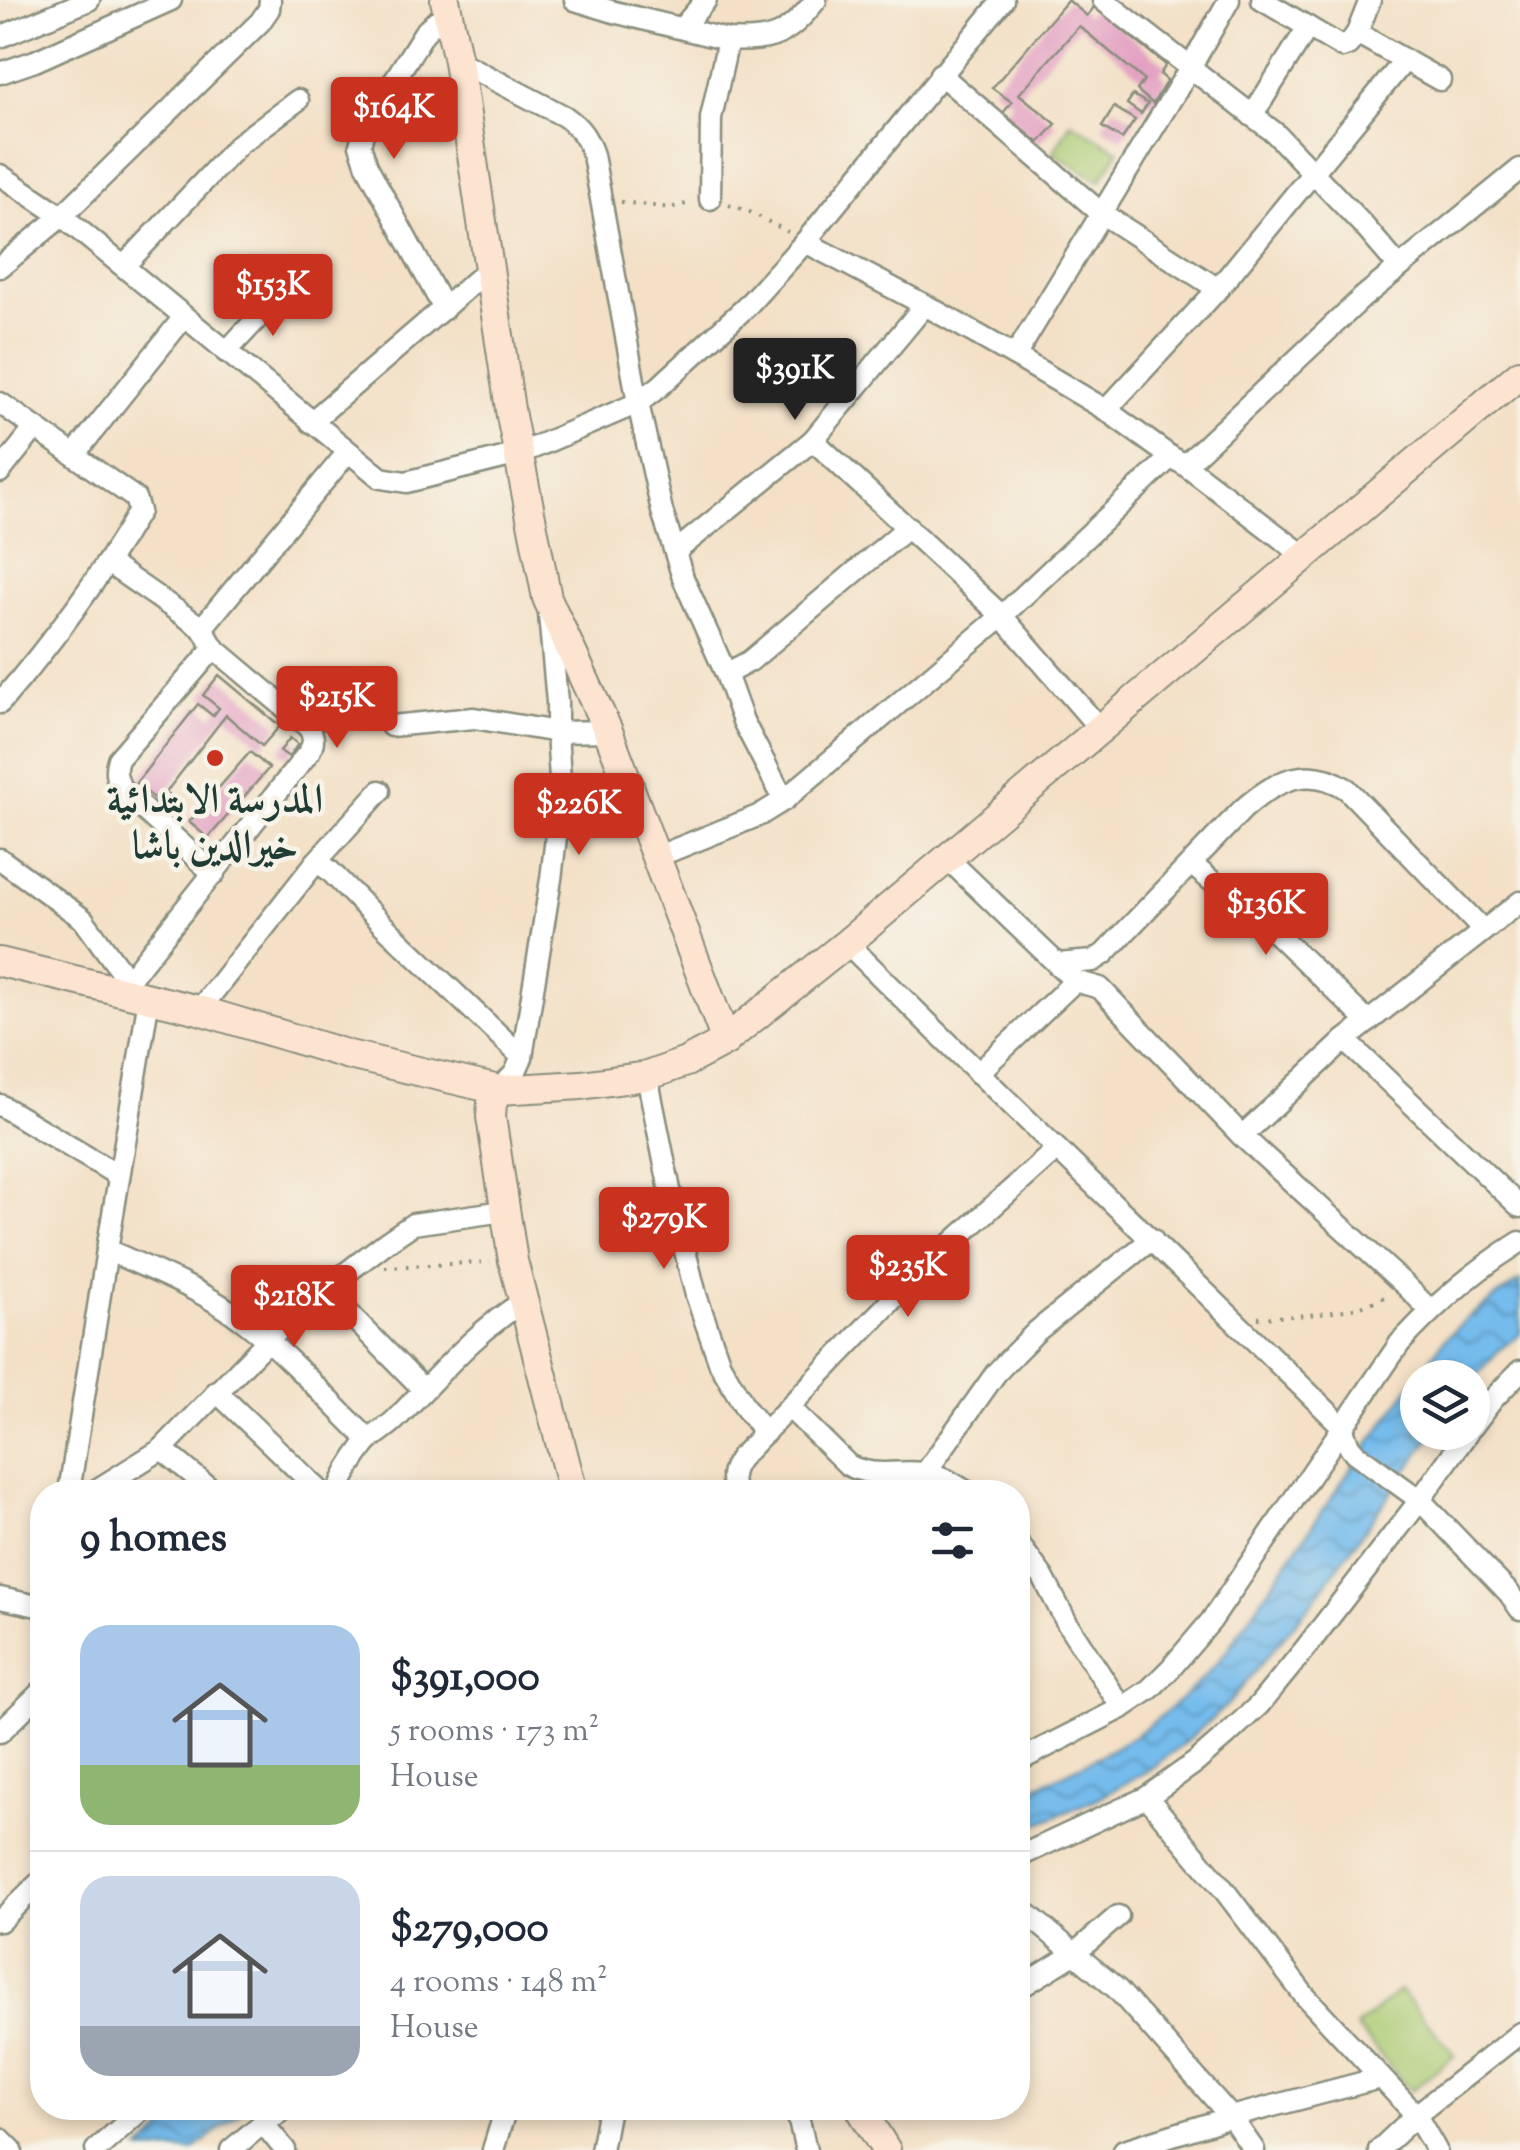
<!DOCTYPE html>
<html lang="en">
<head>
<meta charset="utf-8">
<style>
  :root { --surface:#fff; --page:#f2f2f3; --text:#1f2937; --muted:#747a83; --line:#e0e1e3; --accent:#c8321e }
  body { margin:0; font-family:"Sorts Mill Goudy",Amiri,serif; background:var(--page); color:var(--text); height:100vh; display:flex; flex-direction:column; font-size:38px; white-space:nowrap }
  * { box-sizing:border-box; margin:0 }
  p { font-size:32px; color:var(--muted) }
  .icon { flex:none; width:55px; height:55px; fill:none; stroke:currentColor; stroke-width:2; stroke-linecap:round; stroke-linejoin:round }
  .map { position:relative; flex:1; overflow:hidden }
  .sheet { position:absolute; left:30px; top:1480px; width:1000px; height:640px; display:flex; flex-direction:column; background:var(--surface); border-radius:40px; box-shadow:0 5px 15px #0003 }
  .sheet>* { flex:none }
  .tools { position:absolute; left:1400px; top:1360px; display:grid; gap:20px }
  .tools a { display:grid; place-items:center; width:90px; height:90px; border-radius:50%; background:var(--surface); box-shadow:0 5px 15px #0003; font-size:50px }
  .price { position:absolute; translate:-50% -85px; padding:0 22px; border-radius:10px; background:var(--accent); color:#fff; font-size:32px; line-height:65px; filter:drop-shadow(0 2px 5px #0008) }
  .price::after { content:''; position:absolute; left:50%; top:60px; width:30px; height:22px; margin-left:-15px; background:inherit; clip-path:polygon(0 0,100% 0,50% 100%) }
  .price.active { background:#222; color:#fff }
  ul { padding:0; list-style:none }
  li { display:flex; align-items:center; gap:30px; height:250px; padding:0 50px }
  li+li { border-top:2px solid var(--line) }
  li span { display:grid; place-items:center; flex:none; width:280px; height:200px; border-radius:30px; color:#555 }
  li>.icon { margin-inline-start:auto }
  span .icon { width:120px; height:120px; fill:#fffc; stroke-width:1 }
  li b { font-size:42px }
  h2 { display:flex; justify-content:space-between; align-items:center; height:120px; padding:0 50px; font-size:42px }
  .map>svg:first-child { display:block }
  .garden { fill:#abcb73; stroke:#658454; stroke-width:2.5 }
  .water { fill:url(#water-waves); stroke:#4a7c90; stroke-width:2.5 }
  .building { fill:#e3a0c2 }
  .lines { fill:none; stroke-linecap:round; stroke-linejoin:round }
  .street-casing { stroke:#898e7d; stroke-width:25 }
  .secondary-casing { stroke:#898e7d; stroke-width:32 }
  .path { stroke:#898e7d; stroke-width:4; stroke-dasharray:2.5 8; stroke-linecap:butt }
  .street { stroke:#fff; stroke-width:20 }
  .secondary { stroke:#fde4d1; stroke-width:28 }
  .poi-dot { fill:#c8321e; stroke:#f7f3e8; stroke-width:4 }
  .labels { text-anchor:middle; stroke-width:9; stroke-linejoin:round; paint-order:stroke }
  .poi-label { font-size:40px; font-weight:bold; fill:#1f3d34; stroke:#f7f3e8 }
</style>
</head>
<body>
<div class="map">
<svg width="1520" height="2150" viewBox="0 0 1520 2150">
  <defs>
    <pattern id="water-waves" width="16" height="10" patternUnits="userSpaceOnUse" patternTransform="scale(2.5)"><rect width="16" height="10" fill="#75bbec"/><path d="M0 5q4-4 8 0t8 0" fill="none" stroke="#5f99c0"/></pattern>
  </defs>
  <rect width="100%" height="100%" fill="#f7f3e8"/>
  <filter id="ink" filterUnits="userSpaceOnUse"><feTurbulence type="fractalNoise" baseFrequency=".01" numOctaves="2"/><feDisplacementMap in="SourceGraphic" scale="20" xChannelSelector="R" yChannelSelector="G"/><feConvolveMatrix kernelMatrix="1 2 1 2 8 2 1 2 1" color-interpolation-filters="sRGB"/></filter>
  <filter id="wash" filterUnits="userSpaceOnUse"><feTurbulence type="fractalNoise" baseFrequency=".0048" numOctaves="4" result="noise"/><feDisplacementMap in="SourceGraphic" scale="40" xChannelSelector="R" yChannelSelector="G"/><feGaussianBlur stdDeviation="2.25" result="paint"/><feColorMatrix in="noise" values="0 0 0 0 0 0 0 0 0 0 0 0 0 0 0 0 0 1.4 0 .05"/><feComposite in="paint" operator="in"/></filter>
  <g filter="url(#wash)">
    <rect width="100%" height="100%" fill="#f3e0c6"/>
    <!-- garden -->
    <g class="garden">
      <path d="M1071 122 1119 151 1100 181 1053 153Z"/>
      <path d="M1400 1990 1455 2055 1411 2091 1356 2027Z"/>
    </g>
    <!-- water -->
    <g class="water">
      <path d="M1520 1281V1334L1499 1350 1473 1380 1472 1378H1418V1432L1434 1433 1314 1600 1228 1704 1188 1740 1147 1771 1096 1799 1018 1832V1794C1106 1756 1159 1730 1223 1656L1351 1469 1444 1340 1467 1318Z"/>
      <path d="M187 2108H246L193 2150H141Z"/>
    </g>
    <g id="blocks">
      <!-- building -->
      <g class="building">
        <path d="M1068 0 1087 16 1094 7 1166 65 1160 74 1167 80 1153 104 1137 90 1144 80 1079 26 1019 94 1056 124 1039 143 1003 113 1012 102 992 88Z"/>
        <path d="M1133 95 1148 104 1141 114 1127 104Z"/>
        <path d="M1114 107 1135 120 1122 139 1102 127Z"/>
        <path d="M219 675 280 726 262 746 226 715 166 792 177 801 165 815 153 805 157 801 136 783 198 704 213 716 219 708 203 695Z"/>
        <path d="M290 738 298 744 289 757 280 751Z"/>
        <path d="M250 752 269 768 208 838 189 822Z"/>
      </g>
    </g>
  </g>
  <g filter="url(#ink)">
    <use href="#blocks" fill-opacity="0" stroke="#898e7d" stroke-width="2.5"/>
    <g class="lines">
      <defs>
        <g id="street">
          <path d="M575 0 614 12 728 40C773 43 788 35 816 0"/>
          <path d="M1103 0 1275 133 1363 225 1399 267"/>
          <path d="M1262 0 1342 47 1348 45 1357 33 1440 80"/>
          <path d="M682 28 706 0"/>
          <path d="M1357 33 1370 0"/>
          <path d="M0 37 89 0"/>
          <path d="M458 61 564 116C580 127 587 137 593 155L638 403 662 511 683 578 726 674 743 721 784 800"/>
          <path d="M0 73 35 61 171 0"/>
          <path d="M940 74 1101 213 1218 289"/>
          <path d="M1252 116 1308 27"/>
          <path d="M0 175 62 216 381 478 406 482 519 454 638 403 659 387 746 307 805 242 1003 0"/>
          <path d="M710 199 711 118 728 40"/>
          <path d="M805 242 925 305 1015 356 1190 68 1229 0"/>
          <path d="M124 266 239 144 298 100"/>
          <path d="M0 267 62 216 260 22 269 9 270 0"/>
          <path d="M444 309 367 166 360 145 365 127 424 33 436 21 449 14"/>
          <path d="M226 352 282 292"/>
          <path d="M1015 356 1106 410 1171 457 1185 465 1303 555"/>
          <path d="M0 403 135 498 139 511C99 579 52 643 0 703"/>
          <path d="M1106 410 1218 289 1405 60"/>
          <path d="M311 422 490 268"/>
          <path d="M813 440 1002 616 1100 729"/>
          <path d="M74 455 184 317"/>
          <path d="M1185 465 1362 298 1520 169"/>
          <path d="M0 472 35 428"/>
          <path d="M675 552 813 440 925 305"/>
          <path d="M108 563 202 628 214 648 307 726C314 734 315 742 309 752L128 981 125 991"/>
          <path d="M202 628 348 452"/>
          <path d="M214 648 118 759C114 771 116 777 121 789L214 874"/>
          <path d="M726 674 750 661 908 527"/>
          <path d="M391 726 474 718 557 732 608 731"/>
          <path d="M656 857 760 815 784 800 1002 616 1171 457"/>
          <path d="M0 859 83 919 128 981"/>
          <path d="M948 859 1075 981 1100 988 1242 1136 1405 1285 1430 1310"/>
          <path d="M316 862 380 791"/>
          <path d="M1191 864 1279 936 1368 1022"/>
          <path d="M847 943C1010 1106 1178 1264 1342 1426L1349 1446 1355 1453 1420 1500 1509 1593 1520 1609"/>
          <path d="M1057 964 1093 961 1104 954 1243 809C1275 781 1307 763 1347 789L1483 930"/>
          <path d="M199 1010 316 862 329 870 382 924 522 1057"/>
          <path d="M1345 1040 1520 1207"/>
          <path d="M978 1073 1075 981"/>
          <path d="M647 1076 671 1195 696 1295 720 1364 746 1409 765 1433"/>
          <path d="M499 1090 515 1073 522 1057 551 879 561 795 557 732V702L549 614"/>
          <path d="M0 1105 119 1176"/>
          <path d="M1242 1136 1345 1040 1520 902"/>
          <path d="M107 1250C154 1271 204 1290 245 1322 289 1356 328 1400 369 1440"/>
          <path d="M325 1289 423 1389"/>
          <path d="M216 1391 321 1492"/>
          <path d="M790 1408 848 1465C875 1480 903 1468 931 1474 944 1476 956 1486 968 1492"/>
          <path d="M1472 1427 1493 1399 1520 1371"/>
          <path d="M162 1449 214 1492"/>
          <path d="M69 1492 107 1250 149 998"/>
          <path d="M93 1492 162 1449 267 1341 325 1289 388 1241 413 1224 504 1211"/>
          <path d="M338 1492C344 1475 354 1459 365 1445 373 1435 386 1429 395 1420 436 1379 474 1332 523 1302"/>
          <path d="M735 1492C730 1478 731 1470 740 1458L915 1276 1057 1149"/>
          <path d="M896 1492 926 1472 996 1373 1015 1353 1037 1331 1152 1239"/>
          <path d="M1018 1543 1043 1577 1067 1623 1122 1708"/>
          <path d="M0 1598 42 1607"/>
          <path d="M0 1732 42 1691"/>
          <path d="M1018 1761 1122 1708 1150 1689 1171 1668 1211 1621 1400 1343C1436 1304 1475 1270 1520 1242"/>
          <path d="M1147 1797 1224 1890 1304 1995 1416 2115 1436 2150"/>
          <path d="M1018 1857 1147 1797 1196 1762 1227 1735 1259 1705 1305 1649 1420 1500 1468 1432"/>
          <path d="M1018 1906 1117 1989 1231 2117 1254 2150"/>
          <path d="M0 1921 42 1880"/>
          <path d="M1018 1989 1074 1954 1118 1916"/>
          <path d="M796 2108 806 2150"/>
          <path d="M263 2123 285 2150"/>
          <path d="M0 2138 12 2150"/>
          <path d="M96 2150 143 2108"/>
          <path d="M231 2150 263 2123 286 2108"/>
          <path d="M493 2150 506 2108"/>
          <path d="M601 2150 609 2108"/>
          <path d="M1124 2150 1231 2117 1380 2078"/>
          <path d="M1379 2150 1416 2115 1520 2033"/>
        </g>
        <g id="secondary">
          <path d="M445 0 458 61 511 416 547 598 608 731 726 1041"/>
          <path d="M0 962 199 1010 349 1055 499 1090 581 1085 647 1076 686 1062 722 1043 847 943 1520 374"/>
          <path d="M499 1090 492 1103 491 1117 513 1261 573 1492"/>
          <path d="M860 2108 886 2150"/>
        </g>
      </defs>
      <!-- street casing -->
      <use href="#street" class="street-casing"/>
      <!-- secondary casing -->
      <use href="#secondary" class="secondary-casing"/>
      <!-- path -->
      <g class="path">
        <path d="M621 202 670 208 690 203"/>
        <path d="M729 205 748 211 788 232"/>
        <path d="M385 1267 490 1262"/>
        <path d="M1258 1318C1303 1315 1349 1316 1390 1294"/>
      </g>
      <!-- street -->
      <use href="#street" class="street"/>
      <!-- secondary -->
      <use href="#secondary" class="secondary"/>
    </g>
  </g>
  <!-- markers -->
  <circle class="poi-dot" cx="215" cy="758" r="10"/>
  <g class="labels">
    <!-- poi labels -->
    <g class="poi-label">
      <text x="215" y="812">المدرسة الابتدائية<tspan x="215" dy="46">خيرالدين باشا</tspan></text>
    </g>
  </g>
</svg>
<div class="tools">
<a><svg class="icon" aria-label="layers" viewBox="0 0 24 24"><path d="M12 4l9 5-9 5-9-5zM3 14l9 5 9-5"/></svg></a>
</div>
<b class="price" style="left:394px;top:162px">$164K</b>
<b class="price" style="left:273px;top:339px">$153K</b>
<b class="price active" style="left:795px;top:423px">$391K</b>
<b class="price" style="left:337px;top:751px">$215K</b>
<b class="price" style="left:579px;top:858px">$226K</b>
<b class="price" style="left:1266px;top:958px">$136K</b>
<b class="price" style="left:664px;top:1272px">$279K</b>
<b class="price" style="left:908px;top:1320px">$235K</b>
<b class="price" style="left:294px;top:1350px">$218K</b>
<section class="sheet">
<h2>9 homes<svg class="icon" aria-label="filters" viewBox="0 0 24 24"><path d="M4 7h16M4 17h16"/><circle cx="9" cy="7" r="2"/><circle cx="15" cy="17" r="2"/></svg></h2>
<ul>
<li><span style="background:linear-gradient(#a9c7e8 70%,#8fb573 0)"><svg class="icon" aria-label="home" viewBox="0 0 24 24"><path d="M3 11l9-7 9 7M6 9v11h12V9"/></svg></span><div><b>$391,000</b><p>5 rooms · 173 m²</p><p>House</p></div></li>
<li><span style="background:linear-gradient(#c9d6e8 75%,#9aa5b1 0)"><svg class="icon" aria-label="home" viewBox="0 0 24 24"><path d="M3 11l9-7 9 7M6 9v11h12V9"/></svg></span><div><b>$279,000</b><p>4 rooms · 148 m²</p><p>House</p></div></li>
</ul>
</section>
</div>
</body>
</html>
